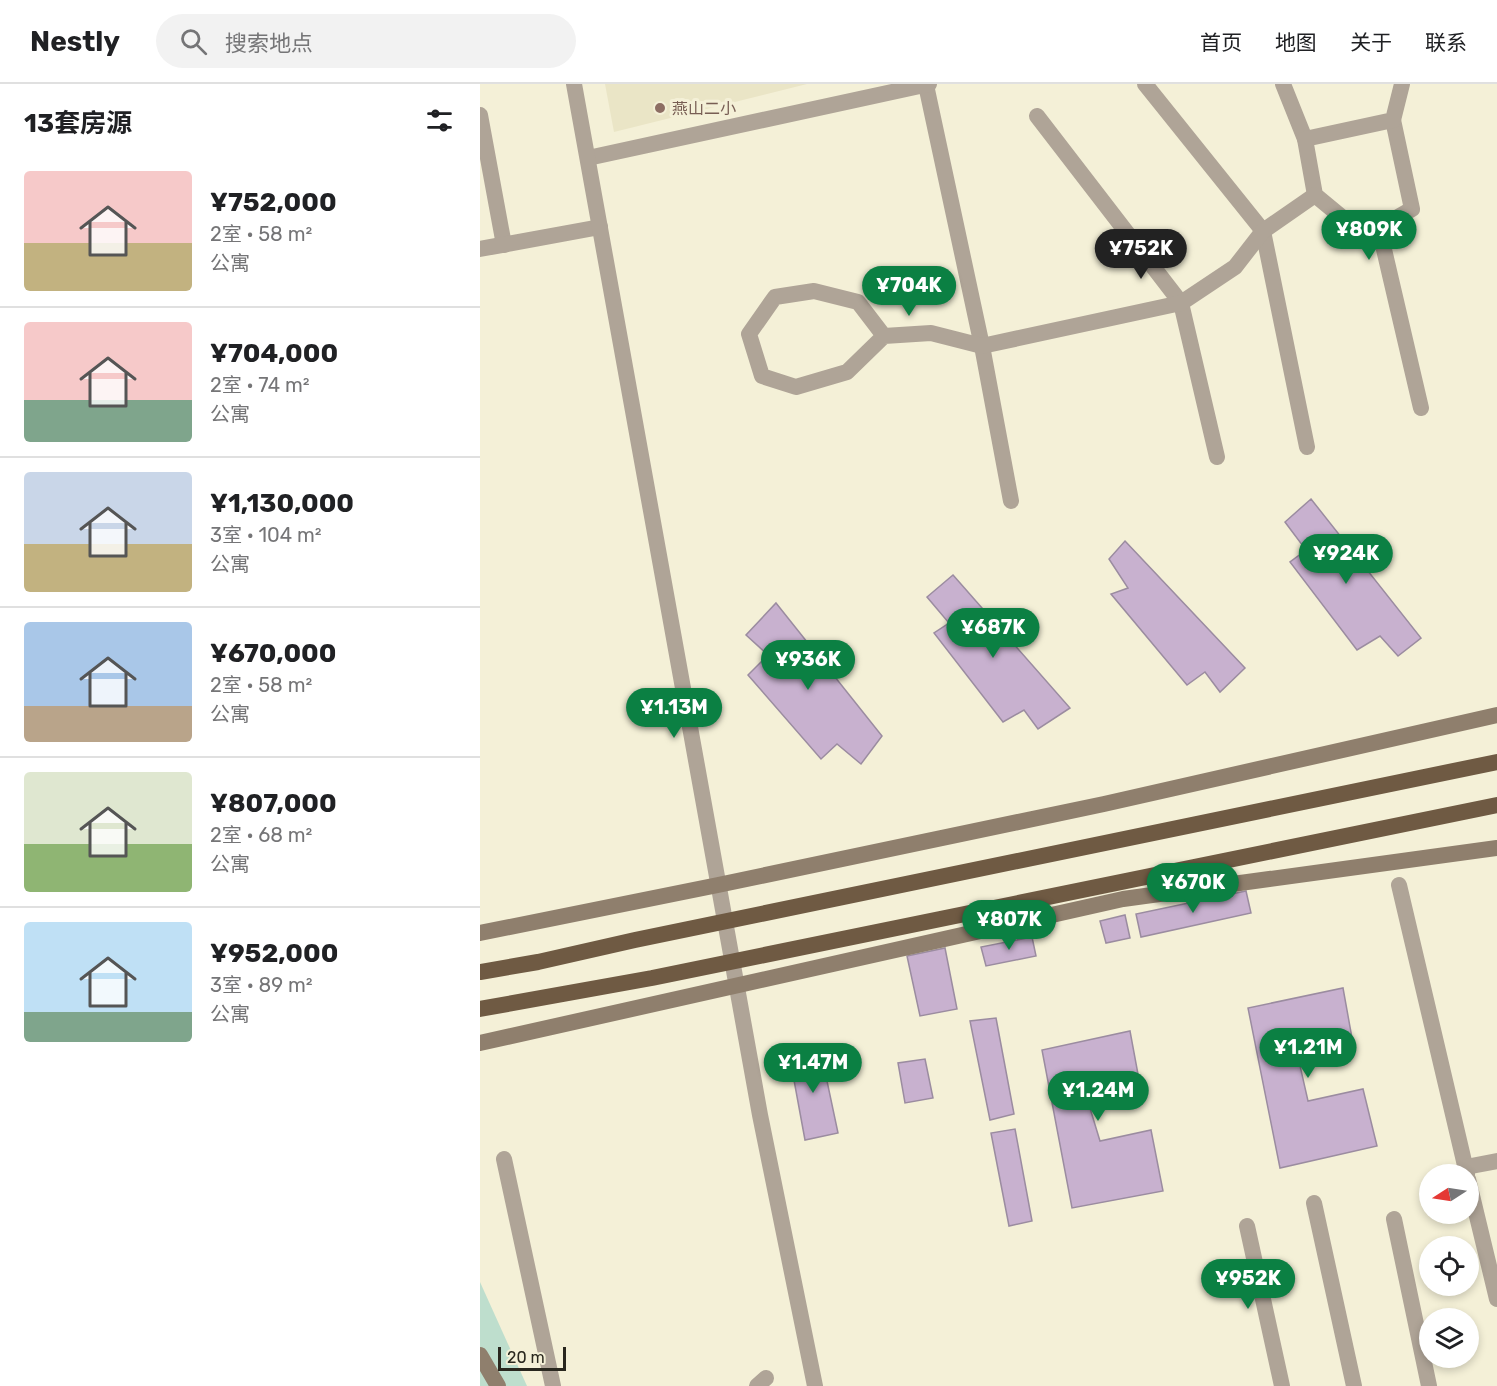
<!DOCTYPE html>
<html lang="zh">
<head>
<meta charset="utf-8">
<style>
  :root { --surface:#fff; --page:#f2f2f2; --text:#202124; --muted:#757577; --line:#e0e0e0; --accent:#0b8043 }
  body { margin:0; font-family:Rubik,"Noto Sans SC",sans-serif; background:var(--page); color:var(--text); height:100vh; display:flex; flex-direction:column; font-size:22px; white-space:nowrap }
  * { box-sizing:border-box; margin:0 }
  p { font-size:20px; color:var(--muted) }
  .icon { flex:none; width:33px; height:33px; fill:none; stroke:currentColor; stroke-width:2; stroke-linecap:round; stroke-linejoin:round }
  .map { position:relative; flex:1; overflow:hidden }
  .drawer { display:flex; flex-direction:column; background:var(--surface); width:480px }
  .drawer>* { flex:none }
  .needle { width:39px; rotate:258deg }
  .tools { position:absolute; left:939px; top:1080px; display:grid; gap:12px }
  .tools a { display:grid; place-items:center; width:60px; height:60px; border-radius:50%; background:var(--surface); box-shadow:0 3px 9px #0003; font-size:30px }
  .scale { position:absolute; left:18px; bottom:15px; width:68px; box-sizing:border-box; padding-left:6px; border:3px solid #29271e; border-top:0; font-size:16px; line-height:21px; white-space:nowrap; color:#29271e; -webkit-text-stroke:4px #f4f0d7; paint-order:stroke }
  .price { position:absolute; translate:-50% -51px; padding:0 14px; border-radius:21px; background:var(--accent); color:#fff; font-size:20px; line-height:39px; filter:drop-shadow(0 2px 3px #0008) }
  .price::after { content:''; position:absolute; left:50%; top:36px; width:18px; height:14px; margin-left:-9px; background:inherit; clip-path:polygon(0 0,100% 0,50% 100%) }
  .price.selected { background:#222; color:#fff }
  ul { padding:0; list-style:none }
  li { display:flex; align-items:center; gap:18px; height:150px; padding:0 24px }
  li+li { border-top:2px solid var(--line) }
  li span { display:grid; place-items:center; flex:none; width:168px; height:120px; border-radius:6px; color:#555 }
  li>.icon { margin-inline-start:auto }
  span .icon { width:72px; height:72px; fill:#fffc; stroke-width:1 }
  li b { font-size:26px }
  h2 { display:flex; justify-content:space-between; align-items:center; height:72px; padding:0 24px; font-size:26px }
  header { display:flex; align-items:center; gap:36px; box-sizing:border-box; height:84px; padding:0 30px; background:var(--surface); border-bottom:2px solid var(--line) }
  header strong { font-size:28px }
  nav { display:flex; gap:33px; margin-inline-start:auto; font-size:21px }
  .search { width:420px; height:54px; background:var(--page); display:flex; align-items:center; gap:15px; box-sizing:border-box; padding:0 21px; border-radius:33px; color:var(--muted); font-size:22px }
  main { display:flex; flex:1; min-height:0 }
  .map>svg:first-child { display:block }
  .built { fill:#eae5c6 }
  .green { fill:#bedecd }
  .building { fill:#c8b1cf; stroke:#9b8ca0; stroke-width:1.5 }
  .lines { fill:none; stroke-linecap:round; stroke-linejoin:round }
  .minor { stroke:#afa497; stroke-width:16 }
  .tertiary { stroke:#afa497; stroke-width:16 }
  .secondary { stroke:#8f7f6d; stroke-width:16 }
  .trunk-bridge { stroke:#6f5a43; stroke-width:16 }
  .education-dot { fill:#8d6e63; stroke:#f4f0d7; stroke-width:2 }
  .labels { text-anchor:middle; stroke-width:6; stroke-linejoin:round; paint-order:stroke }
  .education-label { font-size:16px; fill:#785e54; stroke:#f4f0d7; text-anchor:start }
</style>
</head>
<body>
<header>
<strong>Nestly</strong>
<div class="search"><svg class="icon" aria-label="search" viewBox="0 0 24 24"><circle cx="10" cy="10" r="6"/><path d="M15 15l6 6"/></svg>搜索地点</div>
<nav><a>首页</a><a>地图</a><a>关于</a><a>联系</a></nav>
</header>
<main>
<section class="drawer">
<h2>13套房源<svg class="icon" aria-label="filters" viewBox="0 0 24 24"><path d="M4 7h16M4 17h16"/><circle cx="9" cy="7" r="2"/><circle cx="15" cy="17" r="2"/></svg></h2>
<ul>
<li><span style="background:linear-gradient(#f6c9c9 60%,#c2b280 0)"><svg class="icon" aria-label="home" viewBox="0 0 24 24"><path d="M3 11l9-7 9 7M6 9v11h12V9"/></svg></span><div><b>¥752,000</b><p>2室 · 58 m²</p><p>公寓</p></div></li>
<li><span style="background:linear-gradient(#f6c9c9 65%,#7fa58c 0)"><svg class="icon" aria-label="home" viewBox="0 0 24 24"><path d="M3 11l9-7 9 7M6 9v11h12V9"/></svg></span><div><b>¥704,000</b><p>2室 · 74 m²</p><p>公寓</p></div></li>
<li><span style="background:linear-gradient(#c9d6e8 60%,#c2b280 0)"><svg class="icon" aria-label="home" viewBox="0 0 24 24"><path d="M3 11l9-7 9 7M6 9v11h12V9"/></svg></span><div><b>¥1,130,000</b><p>3室 · 104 m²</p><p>公寓</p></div></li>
<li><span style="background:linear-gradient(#a9c7e8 70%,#b9a48a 0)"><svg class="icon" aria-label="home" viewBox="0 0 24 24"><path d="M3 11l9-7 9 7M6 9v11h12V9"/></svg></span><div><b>¥670,000</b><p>2室 · 58 m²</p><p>公寓</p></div></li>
<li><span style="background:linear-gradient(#dfe7d0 60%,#8fb573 0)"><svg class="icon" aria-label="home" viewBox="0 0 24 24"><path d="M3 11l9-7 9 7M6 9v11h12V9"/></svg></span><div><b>¥807,000</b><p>2室 · 68 m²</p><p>公寓</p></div></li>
<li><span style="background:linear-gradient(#bfe0f5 75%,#7fa58c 0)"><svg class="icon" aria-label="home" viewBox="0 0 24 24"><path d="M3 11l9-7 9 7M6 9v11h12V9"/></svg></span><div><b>¥952,000</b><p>3室 · 89 m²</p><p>公寓</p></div></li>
</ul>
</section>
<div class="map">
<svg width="1017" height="1302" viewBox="0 0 1017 1302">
  <rect width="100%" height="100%" fill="#f4f0d7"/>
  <!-- built -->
  <path class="built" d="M125 0H327L134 48Z"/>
  <!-- green -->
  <path class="green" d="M0 1198 47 1302H0Z"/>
  <!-- building -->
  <g class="building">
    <path d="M831 415 941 554 918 572 900 552 877 566 810 478 826 466 805 438Z"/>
    <path d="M645 457 765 584 740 608 725 588 707 601 631 510 648 504 629 475Z"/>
    <path d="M473 491 590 624 558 645 544 626 523 638 454 549 469 539 447 513Z"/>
    <path d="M296 519 402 652 381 680 357 660 341 675 268 591 288 571 266 551Z"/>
    <path d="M766 807 771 829 661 853 656 830Z"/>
    <path d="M645 831 650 854 626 859 620 837Z"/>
    <path d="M552 853 556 872 506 882 501 863Z"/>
    <path d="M465 864 477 925 440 932 427 872Z"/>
    <path d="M863 904 874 965 818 973 828 1017 883 1005 897 1062 800 1084 768 924Z"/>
    <path d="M516 934 534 1030 510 1036 490 937Z"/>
    <path d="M650 947 660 1001 606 1011 620 1057 671 1046 683 1107 592 1124 562 966Z"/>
    <path d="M340 964 358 1049 325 1056 309 969Z"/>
    <path d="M445 975 453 1014 425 1019 418 979Z"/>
    <path d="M535 1045 552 1137 529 1142 511 1049Z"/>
  </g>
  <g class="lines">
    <!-- minor -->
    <g class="minor">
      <path d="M665 0 783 147 827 363"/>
      <path d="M803 0 825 55"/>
      <path d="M446 1 502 262 531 417"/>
      <path d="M0 31 24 161"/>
      <path d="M557 32 701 219 737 373"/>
      <path d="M913 36 932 125 899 144 941 324"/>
      <path d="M108 74 449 0"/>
      <path d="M899 144 864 135 835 111 825 55 913 36 922 0"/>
      <path d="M0 165 120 143"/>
      <path d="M404 252 367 288 316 303 282 292 269 250 295 213 334 207 378 218 404 252 451 249 502 262 701 219 755 183 783 147 835 111"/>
      <path d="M919 801 987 1090"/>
      <path d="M24 1075 73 1302"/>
      <path d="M986 1083 1017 1077"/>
      <path d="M988 1095 1017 1215"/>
      <path d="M834 1119 874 1302"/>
      <path d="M914 1135 949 1302"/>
      <path d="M767 1142 802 1302"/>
      <path d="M277 1302 286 1294"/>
    </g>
    <!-- tertiary -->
    <path class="tertiary" d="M94 0 280 1031 335 1302"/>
    <!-- secondary -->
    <g class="secondary">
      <path d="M0 849 238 801 624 720 1017 631"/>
      <path d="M0 959 643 815 1017 764"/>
      <path d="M0 1271 18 1302"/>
    </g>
    <!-- trunk-bridge -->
    <g class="trunk-bridge">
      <path d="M0 888 58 878 155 856 1017 678"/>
      <path d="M0 925 172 894 1017 721"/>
    </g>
  </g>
  <!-- markers -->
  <circle class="education-dot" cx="180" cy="24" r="6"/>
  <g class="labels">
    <!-- education labels -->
    <g class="education-label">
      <text x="192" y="30">燕山二小</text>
    </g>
  </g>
</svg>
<div class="tools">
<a><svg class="needle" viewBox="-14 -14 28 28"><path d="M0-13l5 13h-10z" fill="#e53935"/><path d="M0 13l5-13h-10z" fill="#757577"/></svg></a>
<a><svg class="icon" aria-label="locate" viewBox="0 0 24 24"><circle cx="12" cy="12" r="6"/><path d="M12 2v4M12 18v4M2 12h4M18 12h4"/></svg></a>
<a><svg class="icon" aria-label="layers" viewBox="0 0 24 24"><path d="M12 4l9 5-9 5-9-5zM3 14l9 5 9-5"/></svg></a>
</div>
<div class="scale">20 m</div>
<b class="price" style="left:889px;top:177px">¥809K</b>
<b class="price selected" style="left:661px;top:196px">¥752K</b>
<b class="price" style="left:429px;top:233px">¥704K</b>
<b class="price" style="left:866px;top:501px">¥924K</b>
<b class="price" style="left:513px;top:575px">¥687K</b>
<b class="price" style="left:328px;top:607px">¥936K</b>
<b class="price" style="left:194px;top:655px">¥1.13M</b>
<b class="price" style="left:713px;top:830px">¥670K</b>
<b class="price" style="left:529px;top:867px">¥807K</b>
<b class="price" style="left:828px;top:995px">¥1.21M</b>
<b class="price" style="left:333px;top:1010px">¥1.47M</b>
<b class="price" style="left:618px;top:1038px">¥1.24M</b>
<b class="price" style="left:768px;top:1226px">¥952K</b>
</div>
</main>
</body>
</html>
